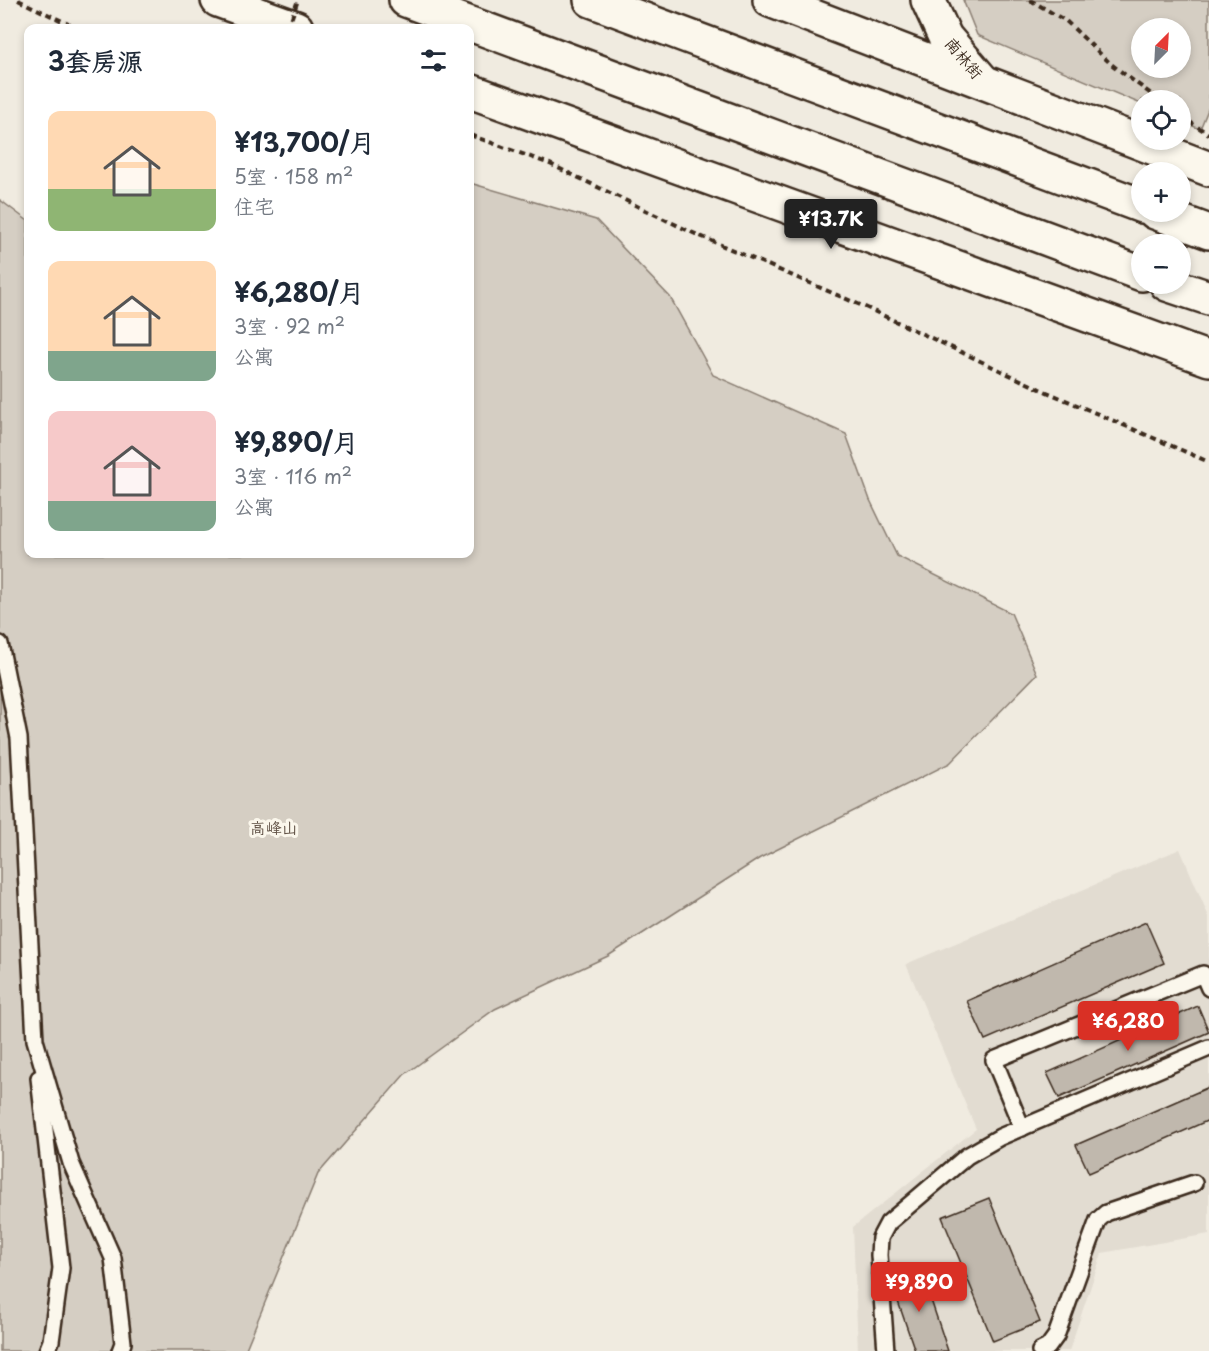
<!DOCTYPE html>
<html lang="zh">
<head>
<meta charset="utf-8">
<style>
  :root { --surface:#fff; --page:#f2f2f3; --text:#1f2937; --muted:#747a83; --accent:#d93025 }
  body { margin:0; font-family:"Playpen Sans","LXGW WenKai TC",sans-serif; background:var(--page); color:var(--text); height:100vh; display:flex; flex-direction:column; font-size:22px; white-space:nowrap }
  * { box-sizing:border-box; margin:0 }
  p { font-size:20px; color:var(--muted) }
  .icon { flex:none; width:33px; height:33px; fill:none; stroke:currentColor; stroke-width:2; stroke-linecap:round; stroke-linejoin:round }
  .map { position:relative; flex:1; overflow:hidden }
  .details { position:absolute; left:24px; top:24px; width:450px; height:534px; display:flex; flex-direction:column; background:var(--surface); border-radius:12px; box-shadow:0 3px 9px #0003 }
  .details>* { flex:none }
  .needle { width:39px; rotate:24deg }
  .fabs { position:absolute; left:1131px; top:18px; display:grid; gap:12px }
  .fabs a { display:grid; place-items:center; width:60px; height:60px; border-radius:50%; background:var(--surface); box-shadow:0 3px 9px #0003; font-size:30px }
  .price { position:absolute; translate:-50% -51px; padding:0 14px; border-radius:6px; background:var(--accent); color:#fff; font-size:20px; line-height:39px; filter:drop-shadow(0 2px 3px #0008) }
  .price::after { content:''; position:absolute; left:50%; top:36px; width:18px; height:14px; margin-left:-9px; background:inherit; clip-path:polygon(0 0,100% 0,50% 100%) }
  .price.current { background:#222; color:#fff }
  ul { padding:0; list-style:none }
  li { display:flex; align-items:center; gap:18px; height:150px; padding:0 24px }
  li span { display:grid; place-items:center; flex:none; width:168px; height:120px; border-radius:12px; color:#555 }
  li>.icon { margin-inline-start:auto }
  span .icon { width:72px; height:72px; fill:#fffc; stroke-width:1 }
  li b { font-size:26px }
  h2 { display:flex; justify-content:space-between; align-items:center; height:72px; padding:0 24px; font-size:26px }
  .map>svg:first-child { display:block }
  .built { fill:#e2dcd1 }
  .green { fill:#d5cec3; stroke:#887c70; stroke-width:1.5; fill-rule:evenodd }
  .building { fill:#c0b8ad; stroke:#3b2a1e; stroke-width:1.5 }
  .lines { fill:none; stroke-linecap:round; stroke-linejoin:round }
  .lane-casing { stroke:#3b2a1e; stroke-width:20 }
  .secondary-casing { stroke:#3b2a1e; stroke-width:38 }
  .highway-casing { stroke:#3b2a1e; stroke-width:38 }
  .path { stroke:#3b2a1e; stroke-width:4; stroke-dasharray:6 4.5; stroke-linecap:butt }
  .lane { stroke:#fbf7ec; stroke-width:15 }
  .secondary { stroke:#fbf7ec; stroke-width:33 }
  .highway { stroke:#fbf7ec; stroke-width:33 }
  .path-bridge { stroke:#3b2a1e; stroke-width:4; stroke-dasharray:6 4.5; stroke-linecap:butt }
  .labels { text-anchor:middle; stroke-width:6; stroke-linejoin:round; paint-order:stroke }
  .street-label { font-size:16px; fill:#3b2a1e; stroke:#fbf7ec }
  .park-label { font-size:16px; fill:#625347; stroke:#fbf7ec }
</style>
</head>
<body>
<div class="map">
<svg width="1209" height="1351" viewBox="0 0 1209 1351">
  <rect width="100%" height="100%" fill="#f0ebe0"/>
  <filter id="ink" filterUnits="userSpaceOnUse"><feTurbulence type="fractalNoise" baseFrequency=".0167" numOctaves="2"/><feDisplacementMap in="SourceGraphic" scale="12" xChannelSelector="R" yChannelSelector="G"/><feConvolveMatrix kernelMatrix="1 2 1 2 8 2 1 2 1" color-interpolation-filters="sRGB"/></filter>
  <g filter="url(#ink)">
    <!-- built -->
    <path class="built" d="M1180 849 1209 917V1234L1102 1253 1069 1351H858L853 1227 976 1129 906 964Z"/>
    <!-- green -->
    <g class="green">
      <path d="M963 0H1209V107L1200 129 1181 121 1180 100H1142L1141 104 977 35ZM1142 28H1180V68H1142Z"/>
      <path d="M470 183 596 220 670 297 713 375 846 434 870 500 897 556 1011 613 1037 674 950 763 760 858 608 956 495 1009 404 1075 318 1174 245 1351H0V200L28 221V554H470Z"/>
    </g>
    <!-- building -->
    <g class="building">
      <path d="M1146 922 1164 963 985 1040 967 1001Z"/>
      <path d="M1198 1006 1209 1032 1059 1098 1047 1073Z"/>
      <path d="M1209 1087V1120L1089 1173 1076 1145Z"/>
      <path d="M989 1198 1040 1322 993 1341 942 1217Z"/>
      <path d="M921 1270 948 1351H915L891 1281Z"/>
    </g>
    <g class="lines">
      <defs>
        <g id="lane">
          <path d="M0 644 19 738 35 1040 71 1163 113 1258 123 1343 120 1351"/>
          <path d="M39 1078 61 1268 51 1341 47 1351"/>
          <path d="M1022 1128 994 1060 1203 974 1209 988"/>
          <path d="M886 1351 879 1255 880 1238 888 1223 967 1156 1000 1137 1209 1048"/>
          <path d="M1040 1351 1048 1347 1056 1336 1098 1220 1106 1213 1194 1183"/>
        </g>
        <g id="secondary">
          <path d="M218 0 296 28"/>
          <path d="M770 0 1209 169"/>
          <path d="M928 0 945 37 981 79"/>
          <path d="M470 91 1209 359"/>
        </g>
        <g id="highway">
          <path d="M406 0 1142 274"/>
          <path d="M591 0 1142 206"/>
          <path d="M1155 212 1209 232"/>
          <path d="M1167 284 1209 298"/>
        </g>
      </defs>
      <!-- lane casing -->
      <use href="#lane" class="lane-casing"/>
      <!-- secondary casing -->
      <use href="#secondary" class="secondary-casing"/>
      <!-- highway casing -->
      <use href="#highway" class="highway-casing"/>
      <!-- path -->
      <g class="path">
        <path d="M18 0 77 28"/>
        <path d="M1030 0 1066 21 1111 64 1159 100"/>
        <path d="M1180 116 1209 134"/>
        <path d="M470 135 550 164 691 232 865 307 1040 389 1209 462"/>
      </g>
      <!-- lane -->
      <use href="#lane" class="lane"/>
      <!-- secondary -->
      <use href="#secondary" class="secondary"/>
      <!-- highway -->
      <use href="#highway" class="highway"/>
      <!-- path-bridge -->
      <path class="path-bridge" d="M288 28 298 0"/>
    </g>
  </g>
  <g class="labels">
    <!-- street labels -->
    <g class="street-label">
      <text transform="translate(964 58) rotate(50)" y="6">南林街</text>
    </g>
    <!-- park labels -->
    <g class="park-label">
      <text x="274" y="834">高峰山</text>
    </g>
  </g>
</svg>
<div class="fabs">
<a><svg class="needle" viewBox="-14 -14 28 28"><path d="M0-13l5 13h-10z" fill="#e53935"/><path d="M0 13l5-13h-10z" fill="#747a83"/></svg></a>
<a><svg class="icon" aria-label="locate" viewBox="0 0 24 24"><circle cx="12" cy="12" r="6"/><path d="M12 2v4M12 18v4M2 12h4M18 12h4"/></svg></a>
<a>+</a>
<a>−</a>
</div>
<b class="price current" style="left:831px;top:250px">¥13.7K</b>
<b class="price" style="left:1128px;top:1052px">¥6,280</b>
<b class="price" style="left:919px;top:1313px">¥9,890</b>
<section class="details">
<h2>3套房源<svg class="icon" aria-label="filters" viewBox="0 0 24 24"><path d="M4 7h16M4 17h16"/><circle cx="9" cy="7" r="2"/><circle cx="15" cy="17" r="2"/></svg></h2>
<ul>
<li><span style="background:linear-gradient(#ffd9b3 65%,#8fb573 0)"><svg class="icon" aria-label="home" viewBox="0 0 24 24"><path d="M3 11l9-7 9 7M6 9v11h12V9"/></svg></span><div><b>¥13,700/月</b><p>5室 · 158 m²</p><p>住宅</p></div></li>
<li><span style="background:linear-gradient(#ffd9b3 75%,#7fa58c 0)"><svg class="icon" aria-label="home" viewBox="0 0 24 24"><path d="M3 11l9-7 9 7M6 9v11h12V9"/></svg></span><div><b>¥6,280/月</b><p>3室 · 92 m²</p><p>公寓</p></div></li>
<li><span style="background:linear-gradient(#f6c9c9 75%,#7fa58c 0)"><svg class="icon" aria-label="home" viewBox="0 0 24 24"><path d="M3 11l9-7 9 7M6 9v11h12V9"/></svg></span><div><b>¥9,890/月</b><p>3室 · 116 m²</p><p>公寓</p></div></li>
</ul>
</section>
</div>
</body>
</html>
